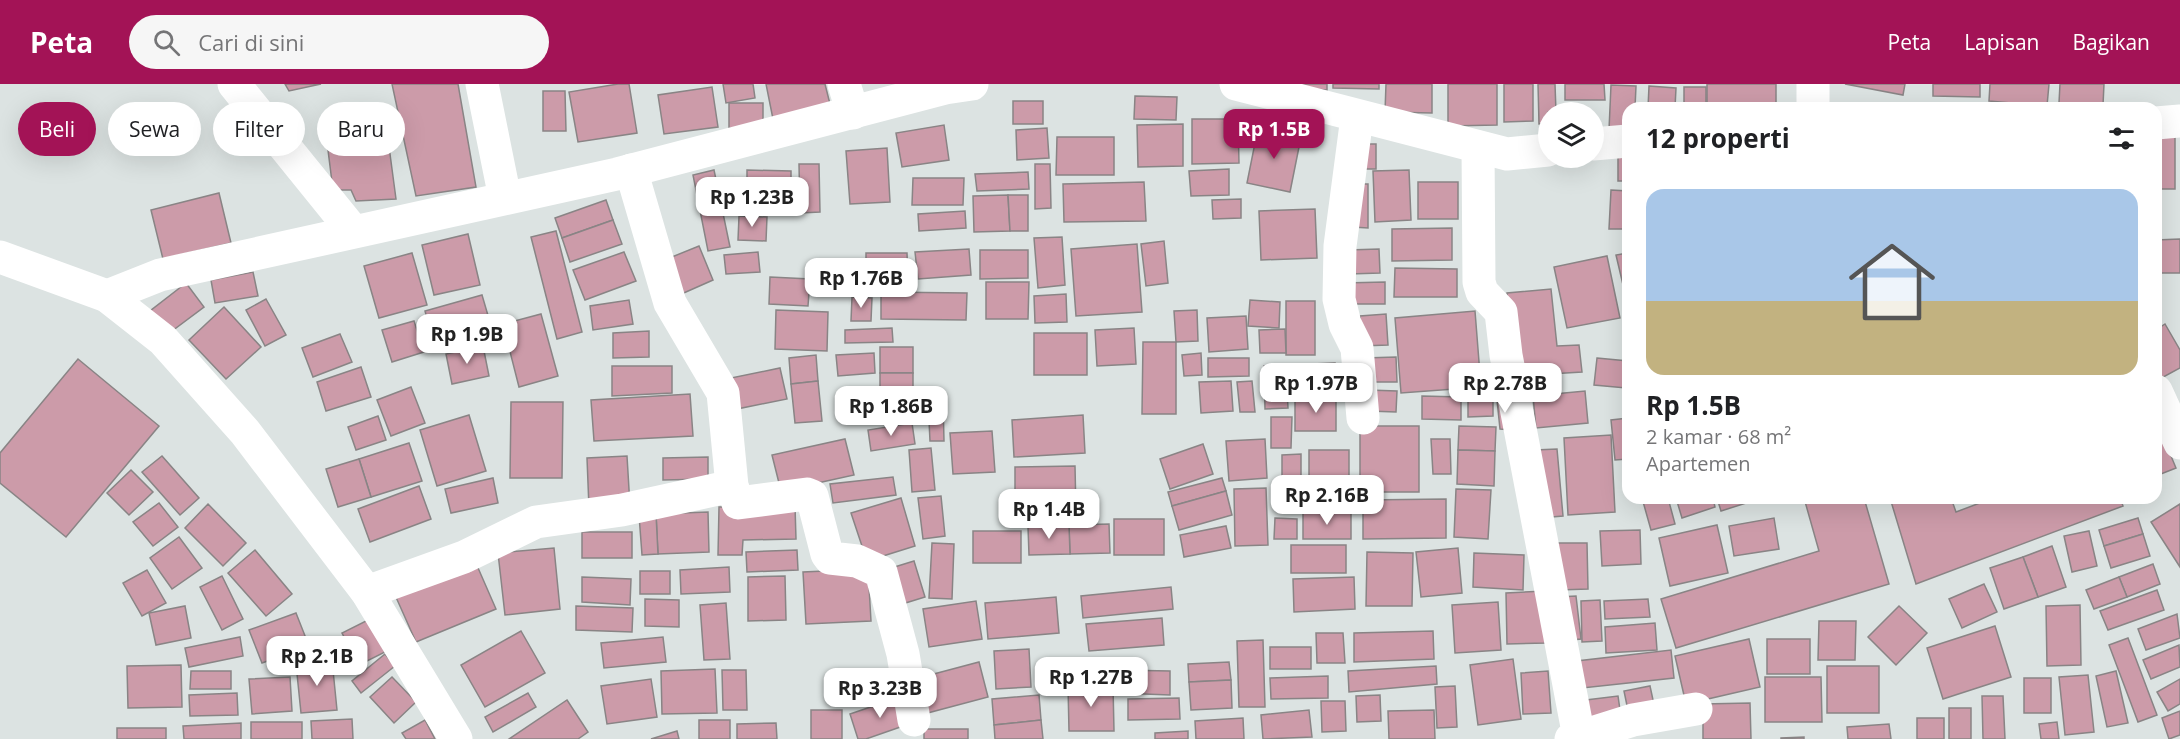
<!DOCTYPE html>
<html lang="id">
<head>
<meta charset="utf-8">
<style>
  :root { --surface:#fff; --page:#f6f6f6; --text:#202124; --muted:#757577; --line:#e0e0e0; --accent:#a31356 }
  body { margin:0; font-family:"Open Sans",sans-serif; background:var(--page); color:var(--text); height:100vh; display:flex; flex-direction:column; font-size:22px; white-space:nowrap }
  * { box-sizing:border-box; margin:0 }
  p { font-size:20px; color:var(--muted) }
  .icon { flex:none; width:33px; height:33px; fill:none; stroke:currentColor; stroke-width:2; stroke-linecap:round; stroke-linejoin:round }
  .map { position:relative; flex:1; overflow:hidden }
  .side { position:absolute; left:1622px; top:18px; width:540px; height:402px; display:flex; flex-direction:column; background:var(--surface); border-radius:18px; box-shadow:0 6px 24px #0002 }
  .side>* { flex:none }
  .top-card { position:absolute; left:18px; top:18px; width:570px; height:54px; display:flex; gap:12px }
  .fabs { position:absolute; left:1538px; top:18px; display:grid; gap:12px }
  .fabs a { display:grid; place-items:center; width:66px; height:66px; border-radius:50%; background:var(--surface); box-shadow:0 6px 24px #0002; font-size:30px }
  .price { position:absolute; translate:-50% -51px; padding:0 14px; border-radius:12px; background:#fff; color:#222; font-size:20px; line-height:39px; filter:drop-shadow(0 2px 3px #0008) }
  .price::after { content:''; position:absolute; left:50%; top:36px; width:18px; height:14px; margin-left:-9px; background:inherit; clip-path:polygon(0 0,100% 0,50% 100%) }
  .price.selected { background:var(--accent); color:#fff }
  ul { padding:0; list-style:none }
  li { display:grid; align-content:center; gap:12px; height:318px; padding:0 24px }
  li+li { border-top:2px solid var(--line) }
  li span { display:grid; place-items:center; height:186px; border-radius:18px; color:#555 }
  li>.icon { margin-inline-start:auto }
  span .icon { width:108px; height:108px; fill:#fffc; stroke-width:1 }
  li b { font-size:26px }
  h2 { display:flex; justify-content:space-between; align-items:center; height:72px; padding:0 24px; font-size:26px }
  .chip { padding:0 21px; border-radius:27px; background:var(--surface); box-shadow:0 6px 24px #0002; font-size:21px; line-height:54px }
  .chip.selected { background:var(--accent); color:#fff }
  header { display:flex; align-items:center; gap:36px; box-sizing:border-box; height:84px; padding:0 30px; background:var(--accent); color:#fff }
  header strong { font-size:28px }
  nav { display:flex; gap:33px; margin-inline-start:auto; font-size:21px }
  .search { width:420px; height:54px; background:var(--page); display:flex; align-items:center; gap:15px; box-sizing:border-box; padding:0 21px; border-radius:33px; color:var(--muted); font-size:22px }
  .map>svg:first-child { display:block }
  .building { fill:#cc9ba9; stroke:#898485; stroke-width:1.5 }
  .lines { fill:none; stroke-linecap:round; stroke-linejoin:round }
  .minor { stroke:#fff; stroke-width:33 }
  .tertiary { stroke:#fff; stroke-width:33 }
</style>
</head>
<body>
<header>
<strong>Peta</strong>
<div class="search"><svg class="icon" aria-label="search" viewBox="0 0 24 24"><circle cx="10" cy="10" r="6"/><path d="M15 15l6 6"/></svg>Cari di sini</div>
<nav><a>Peta</a><a>Lapisan</a><a>Bagikan</a></nav>
</header>
<div class="map">
<svg width="2180" height="655" viewBox="0 0 2180 655">
  <rect width="100%" height="100%" fill="#dce3e2"/>
  <!-- building -->
  <g class="building">
    <path d="M285 0H321L289 7Z"/>
    <path d="M392 0H458L476 103 416 112Z"/>
    <path d="M618 0H629L637 49 578 58 569 8Z"/>
    <path d="M723 0H753L755 14 726 19Z"/>
    <path d="M766 0H825L832 28 774 40Z"/>
    <path d="M1264 0H1327V6L1264 2Z"/>
    <path d="M1333 0H1379V5L1333 4Z"/>
    <path d="M1386 0H1432V29L1385 28Z"/>
    <path d="M1448 0H1497V41L1448 42Z"/>
    <path d="M1504 0H1533V37L1504 38Z"/>
    <path d="M1538 0H1555L1556 28H1548V39L1539 40Z"/>
    <path d="M1565 0H1604L1605 16H1565Z"/>
    <path d="M1707 0H1776V21L1707 20Z"/>
    <path d="M1845 0H1905L1903 11Z"/>
    <path d="M1933 0H1980V13L1933 12Z"/>
    <path d="M1990 0H2049L2047 22 1989 17Z"/>
    <path d="M2060 0H2104L2103 21 2059 19Z"/>
    <path d="M1611 1 1636 2 1635 24H1628V47L1609 46Z"/>
    <path d="M1649 2 1676 4 1675 24H1648Z"/>
    <path d="M712 3 718 43 664 50 658 11Z"/>
    <rect x="1684" y="3" width="22" height="21"/>
    <path d="M543 7H565L566 47H543Z"/>
    <path d="M1135 12 1177 13 1176 36 1134 35Z"/>
    <rect x="1013" y="17" width="30" height="23"/>
    <rect x="729" y="19" width="34" height="25"/>
    <path d="M1192 35H1238L1239 79 1192 80Z"/>
    <path d="M386 40 396 115 356 117 351 106H333L326 50Z"/>
    <path d="M1183 40V82L1138 83 1137 41Z"/>
    <path d="M944 41 949 76 902 83 896 49Z"/>
    <path d="M1047 44 1049 74 1017 76 1016 46Z"/>
    <path d="M1258 44 1301 53 1290 108 1247 99Z"/>
    <rect x="2156" y="52" width="19" height="53"/>
    <path d="M1057 53H1114V91H1056Z"/>
    <rect x="1362" y="60" width="14" height="25"/>
    <path d="M887 64 890 118 850 120 846 67Z"/>
    <path d="M1618 73 1628 74V97H1618Z"/>
    <path d="M799 80H819L820 128 800 129Z"/>
    <path d="M1035 80H1050L1051 124 1035 125Z"/>
    <path d="M1229 85V111L1191 112 1189 87Z"/>
    <path d="M714 86 730 163 708 167 693 91Z"/>
    <path d="M747 86 791 87V124H747Z"/>
    <path d="M1409 86 1411 136 1375 138 1373 87Z"/>
    <path d="M1028 88 1029 105 977 107 975 90Z"/>
    <path d="M913 94H964L963 121H912Z"/>
    <path d="M1144 98 1146 137 1064 138 1063 100Z"/>
    <rect x="1418" y="98" width="40" height="37"/>
    <path d="M1352 100H1368V144L1352 143Z"/>
    <path d="M1611 106 1628 107V145H1609Z"/>
    <path d="M219 109 231 159 163 175 151 126Z"/>
    <path d="M1008 111 1010 147 974 148 973 112Z"/>
    <path d="M1008 111H1028V147H1010Z"/>
    <path d="M1241 115V134L1213 135 1212 116Z"/>
    <path d="M606 116 613 136 562 154 555 134Z"/>
    <path d="M1315 125 1317 174 1261 176 1259 127Z"/>
    <path d="M965 127 966 144 919 147 918 130Z"/>
    <path d="M739 132 767 133 766 157 738 156Z"/>
    <path d="M613 136 622 160 570 178 562 154Z"/>
    <path d="M1452 144V176L1392 177V145Z"/>
    <path d="M556 147 582 248 557 255 531 153Z"/>
    <path d="M468 150 480 201 434 211 422 161Z"/>
    <path d="M1062 153 1065 201 1038 204 1034 154Z"/>
    <path d="M2180 155V189H2156V156Z"/>
    <path d="M1164 157 1168 199 1146 202 1141 160Z"/>
    <path d="M1137 160 1142 228 1076 232 1071 165Z"/>
    <path d="M699 162 713 196 677 212 662 177Z"/>
    <path d="M969 165 971 191 918 195 915 168Z"/>
    <path d="M1379 165 1380 189 1349 190 1348 166Z"/>
    <path d="M980 166H1028V194L980 195Z"/>
    <path d="M624 168 636 197 585 216 573 186Z"/>
    <path d="M758 168 760 188 726 190 724 171Z"/>
    <path d="M412 169 427 221 379 234 364 182Z"/>
    <path d="M866 169H907L908 195 866 196Z"/>
    <path d="M1628 169V222L1616 171Z"/>
    <path d="M1607 172 1620 234 1567 244 1554 183Z"/>
    <path d="M1395 184 1457 185V213H1394Z"/>
    <path d="M253 188 258 212 215 219 211 196Z"/>
    <path d="M770 193 810 195 808 222 769 220Z"/>
    <path d="M986 198H1029L1028 235H986Z"/>
    <path d="M1385 198V220H1343V199Z"/>
    <path d="M186 199 204 223 168 250 150 227Z"/>
    <path d="M1551 205 1557 262 1579 261 1582 288 1514 292 1507 209Z"/>
    <path d="M881 208 967 209 966 236 881 235Z"/>
    <path d="M1066 210 1067 238 1035 239 1034 212Z"/>
    <path d="M482 211 494 252 436 268 425 227Z"/>
    <path d="M852 213 872 214 871 237H851Z"/>
    <path d="M266 215 286 251 265 262 246 226Z"/>
    <path d="M629 216 633 240 593 246 590 222Z"/>
    <path d="M1250 216 1280 218 1279 244 1248 242Z"/>
    <rect x="1286" y="217" width="29" height="54"/>
    <path d="M224 223 261 263 226 295 189 256Z"/>
    <path d="M776 226 828 228 827 267 775 265Z"/>
    <path d="M1197 226 1198 257 1176 258 1174 227Z"/>
    <path d="M1475 227 1481 303 1401 309 1395 234Z"/>
    <path d="M541 230 558 292 519 303 503 240Z"/>
    <path d="M1386 230 1388 261 1361 262 1360 232Z"/>
    <path d="M1246 232 1248 265 1209 268 1207 234Z"/>
    <path d="M414 237 424 268 392 278 382 246Z"/>
    <path d="M2165 240 2180 266V284L2156 297V246Z"/>
    <path d="M892 244 893 258 845 259V246Z"/>
    <path d="M1134 244 1136 280 1097 282 1095 246Z"/>
    <path d="M1285 245 1286 269H1260L1259 246Z"/>
    <path d="M649 247V273L613 274V249Z"/>
    <rect x="1034" y="249" width="53" height="42"/>
    <path d="M340 250 352 278 313 293 302 264Z"/>
    <path d="M1143 258H1176V330H1142Z"/>
    <path d="M483 262 489 292 452 300 446 270Z"/>
    <rect x="880" y="263" width="33" height="26"/>
    <path d="M874 269 875 289 838 292 836 271Z"/>
    <path d="M1201 269 1202 291 1184 292 1182 271Z"/>
    <path d="M816 271 818 297 791 300 789 274Z"/>
    <path d="M1396 273 1397 298H1365L1364 274Z"/>
    <path d="M1208 274H1249V292L1208 293Z"/>
    <path d="M1597 274 1628 277 1626 304 1594 301Z"/>
    <path d="M78 275 159 342 66 453 0 399V369Z"/>
    <path d="M1335 279 1336 303 1287 305 1288 324 1265 325 1264 282Z"/>
    <path d="M612 282H672V309L612 312Z"/>
    <path d="M361 283 371 313 326 327 317 298Z"/>
    <path d="M780 284 787 315 732 326 726 295Z"/>
    <rect x="880" y="289" width="33" height="32"/>
    <path d="M818 297 822 337 795 339 791 300Z"/>
    <path d="M1231 297 1233 327 1201 329 1199 298Z"/>
    <path d="M1252 297 1255 328H1240L1237 298Z"/>
    <path d="M411 303 425 339 391 352 377 316Z"/>
    <path d="M1368 306 1397 307 1396 328 1368 327Z"/>
    <path d="M1585 307 1588 339 1536 344 1533 312Z"/>
    <path d="M690 310 693 352 594 357 591 316Z"/>
    <path d="M1493 310V332L1468 333V311Z"/>
    <path d="M1422 312 1461 313V336L1422 335Z"/>
    <rect x="1295" y="313" width="41" height="34"/>
    <path d="M1510 315 1511 346 1500 345 1497 316Z"/>
    <path d="M928 316H943L944 357H930Z"/>
    <path d="M511 318H563L562 394H510Z"/>
    <path d="M469 331 486 387 437 402 420 346Z"/>
    <path d="M1083 331 1085 369 1014 373 1012 336Z"/>
    <path d="M378 332 386 356 356 366 348 343Z"/>
    <path d="M1271 333H1292L1291 364H1271Z"/>
    <path d="M1628 334V375L1615 376 1611 336Z"/>
    <path d="M912 339 915 360 871 367 868 346Z"/>
    <rect x="1360" y="342" width="59" height="66"/>
    <path d="M1459 342 1496 343 1495 367 1458 366Z"/>
    <path d="M992 347 995 388 953 390 950 349Z"/>
    <path d="M2161 348 2176 384 2156 392V350Z"/>
    <path d="M1611 351 1615 428 1568 431 1564 354Z"/>
    <path d="M845 355 854 391 781 407 772 371Z"/>
    <path d="M1265 355 1267 394 1229 397 1226 357Z"/>
    <path d="M1431 355H1450L1451 390H1433Z"/>
    <path d="M409 359 422 397 371 413 359 375Z"/>
    <path d="M1203 360 1213 390 1170 405 1160 375Z"/>
    <path d="M931 364 935 406 912 408 909 366Z"/>
    <path d="M1557 365 1563 432 1540 434 1535 366Z"/>
    <rect x="1309" y="366" width="40" height="32"/>
    <path d="M1458 366 1495 367 1494 402 1457 400Z"/>
    <path d="M1301 370V403L1282 404V371Z"/>
    <path d="M162 372 199 414 180 431 142 388Z"/>
    <path d="M627 372 630 422 589 424 587 374Z"/>
    <path d="M708 373V395L663 396V374Z"/>
    <path d="M359 375 371 413 338 423 326 385Z"/>
    <path d="M1075 382 1076 428 1015 429V383Z"/>
    <path d="M131 386 153 408 129 431 107 409Z"/>
    <path d="M893 393 896 411 833 419 830 400Z"/>
    <path d="M493 394 498 419 451 429 445 405Z"/>
    <path d="M1222 394 1226 407 1172 422 1168 408Z"/>
    <path d="M419 402 431 435 370 458 358 425Z"/>
    <rect x="1309" y="403" width="39" height="21"/>
    <path d="M1266 404 1268 461 1235 462 1234 405Z"/>
    <path d="M1456 405 1491 406 1488 455 1454 453Z"/>
    <path d="M1226 407 1232 431 1179 446 1172 422Z"/>
    <path d="M1275 410 1301 411V424H1274Z"/>
    <path d="M941 412 945 452 923 455 918 414Z"/>
    <path d="M901 414 915 462 867 477 851 429Z"/>
    <path d="M1642 414H1668L1675 440 1651 446Z"/>
    <path d="M1676 414H1713L1715 423 1682 434Z"/>
    <path d="M1717 414H1758L1759 415 1721 427Z"/>
    <path d="M1804 414H1864L1889 500 1676 564 1661 515 1819 467Z"/>
    <path d="M1890 414H1951L1956 428 1993 414H2120L2123 422 1916 500Z"/>
    <path d="M1446 415V454L1363 455V416Z"/>
    <path d="M159 419 178 443 153 462 133 438Z"/>
    <path d="M208 420 246 459 223 482 185 444Z"/>
    <path d="M2180 420V483L2151 438Z"/>
    <path d="M795 422 796 455 743 456 742 471H718L719 423Z"/>
    <path d="M708 428 709 468 658 470 656 430Z"/>
    <rect x="1303" y="429" width="48" height="26"/>
    <path d="M656 430 658 470 642 471 639 431Z"/>
    <path d="M1275 434 1297 435V455H1274Z"/>
    <path d="M1774 434 1779 465 1734 472 1729 442Z"/>
    <path d="M2138 434 2143 450 2104 462 2099 446Z"/>
    <rect x="1114" y="435" width="50" height="36"/>
    <path d="M1109 440 1110 469 1070 470 1069 441Z"/>
    <path d="M1069 441 1070 470 1029 471 1028 443Z"/>
    <path d="M1717 441 1728 489 1670 502 1659 454Z"/>
    <path d="M1226 442 1231 464 1184 473 1180 451Z"/>
    <path d="M1640 446 1641 480 1602 482 1600 447Z"/>
    <rect x="973" y="447" width="48" height="32"/>
    <path d="M2089 447 2097 482 2072 488 2064 452Z"/>
    <rect x="582" y="448" width="50" height="26"/>
    <path d="M2143 450 2150 472 2111 484 2104 462Z"/>
    <path d="M179 453 202 484 172 505 150 474Z"/>
    <path d="M932 459 954 460 952 515 929 514Z"/>
    <path d="M1558 459H1587L1588 505 1559 506Z"/>
    <rect x="1291" y="461" width="55" height="28"/>
    <path d="M2052 462 2066 503 2038 513 2023 473Z"/>
    <path d="M554 464 560 525 505 531 498 469Z"/>
    <path d="M1458 464 1462 509 1421 513 1416 468Z"/>
    <path d="M255 466 292 510 266 532 228 489Z"/>
    <path d="M797 466 798 486 747 488 746 468Z"/>
    <path d="M1367 468 1413 469 1412 522H1366Z"/>
    <path d="M1474 469 1524 471 1523 506 1473 503Z"/>
    <path d="M2023 473 2038 513 2004 525 1990 484Z"/>
    <path d="M475 477 496 525 416 558 395 511Z"/>
    <path d="M914 477 925 513 899 521 888 485Z"/>
    <path d="M2153 480 2160 500 2127 513 2119 493Z"/>
    <path d="M729 483 730 508 681 510 680 486Z"/>
    <path d="M868 485 871 537 806 540 803 488Z"/>
    <path d="M147 486 166 519 142 532 123 499Z"/>
    <rect x="640" y="487" width="30" height="23"/>
    <path d="M222 492 243 535 222 546 200 503Z"/>
    <path d="M785 492 786 536 748 537V493Z"/>
    <path d="M582 493 631 495 630 521 582 518Z"/>
    <path d="M1354 493 1355 525 1294 528 1293 495Z"/>
    <path d="M2119 493 2127 513 2094 525 2086 506Z"/>
    <path d="M1984 500 1997 528 1962 544 1949 515Z"/>
    <path d="M1171 503 1173 525 1083 534 1081 512Z"/>
    <path d="M2157 506 2164 526 2108 546 2100 527Z"/>
    <path d="M1545 507 1546 559 1507 560 1506 509Z"/>
    <path d="M1576 512 1581 555 1562 557 1558 513Z"/>
    <path d="M1056 513 1059 549 988 555 985 519Z"/>
    <path d="M645 515 679 516V543L645 542Z"/>
    <path d="M1648 515 1650 533 1605 535 1604 517Z"/>
    <path d="M1600 516 1602 557 1582 558 1581 517Z"/>
    <path d="M976 517 982 555 929 563 923 525Z"/>
    <path d="M1498 518 1501 566 1455 569 1452 521Z"/>
    <path d="M726 519 730 575 704 576 700 521Z"/>
    <path d="M2080 521 2081 581 2047 582 2046 522Z"/>
    <path d="M185 522 191 554 156 561 149 529Z"/>
    <path d="M576 522 633 524 632 548 576 546Z"/>
    <path d="M1899 522 1927 549 1896 581 1868 553Z"/>
    <path d="M296 529 309 562 262 579 249 546Z"/>
    <path d="M2177 530 2180 554 2146 566 2138 545Z"/>
    <path d="M1162 534 1164 561 1089 567 1086 540Z"/>
    <path d="M368 536 385 568 359 581 342 549Z"/>
    <path d="M1819 537H1856L1855 576H1818Z"/>
    <path d="M1655 539 1657 566 1606 569 1605 543Z"/>
    <path d="M1995 542 2011 593 1943 615 1927 564Z"/>
    <path d="M521 547 545 589 485 623 461 581Z"/>
    <path d="M1433 547 1434 575 1354 578V549Z"/>
    <path d="M1316 549H1343L1345 579H1317Z"/>
    <path d="M240 553 243 572 189 583 185 564Z"/>
    <path d="M663 553 666 578 604 584 601 559Z"/>
    <path d="M2128 554 2157 631 2138 638 2109 561Z"/>
    <path d="M1749 555 1760 603 1686 620 1675 572Z"/>
    <rect x="1767" y="555" width="43" height="35"/>
    <path d="M1263 556 1265 623H1239L1237 557Z"/>
    <path d="M2179 561 2180 583 2151 595 2143 576Z"/>
    <rect x="1270" y="563" width="41" height="22"/>
    <path d="M1029 565 1031 603 996 605 994 567Z"/>
    <path d="M1671 566 1674 594 1573 605 1568 578Z"/>
    <path d="M385 570 395 582 361 609 352 597Z"/>
    <path d="M1513 575 1521 635 1478 641 1470 581Z"/>
    <path d="M332 576 337 626 301 629 296 580Z"/>
    <path d="M1101 576 1102 598 1063 600 1062 579Z"/>
    <path d="M979 578 988 613 920 631 911 596Z"/>
    <path d="M1229 578 1231 596 1189 598 1188 580Z"/>
    <path d="M181 581 182 623 128 624 127 582Z"/>
    <path d="M1436 582 1437 600 1349 608 1348 587Z"/>
    <rect x="1827" y="582" width="52" height="47"/>
    <path d="M715 585 717 629 662 630 661 587Z"/>
    <path d="M722 586H746L747 626H723Z"/>
    <path d="M1118 586 1170 587V611L1118 609Z"/>
    <path d="M191 587H231V605H190Z"/>
    <path d="M1548 587 1551 629 1523 630 1521 589Z"/>
    <path d="M2116 587 2128 639 2107 643 2096 592Z"/>
    <path d="M2088 591 2094 648 2065 651 2059 593Z"/>
    <path d="M1328 592V614L1271 615 1270 594Z"/>
    <path d="M290 593 292 627 252 630 249 595Z"/>
    <path d="M392 593 416 618 394 639 370 613Z"/>
    <path d="M1765 593H1821L1822 638H1765Z"/>
    <rect x="2024" y="594" width="27" height="35"/>
    <path d="M651 595 657 633 607 640 601 602Z"/>
    <path d="M2180 595V620L2168 627 2157 608Z"/>
    <path d="M1231 596 1232 624 1191 626 1189 598Z"/>
    <path d="M1068 602H1113L1114 647H1069Z"/>
    <path d="M1455 602 1457 643 1437 644 1435 603Z"/>
    <path d="M1650 602 1656 630 1630 636 1624 607Z"/>
    <path d="M237 609 238 631 190 632 189 611Z"/>
    <path d="M528 609 536 623 493 648 485 633Z"/>
    <path d="M1039 611 1041 636 994 641 992 615Z"/>
    <path d="M1380 611 1381 637 1357 638 1356 612Z"/>
    <path d="M1618 612 1621 633 1582 642 1578 617Z"/>
    <path d="M1982 612H2003L2005 655H1983Z"/>
    <path d="M900 613 909 640 866 655H858L850 630Z"/>
    <path d="M1179 614 1180 635 1128 636V615Z"/>
    <path d="M567 616 588 648 578 655H509Z"/>
    <path d="M1321 617H1345L1346 647 1322 648Z"/>
    <path d="M1750 619 1751 655H1703V620Z"/>
    <rect x="1949" y="624" width="22" height="31"/>
    <rect x="811" y="626" width="31" height="29"/>
    <path d="M1309 626 1312 653 1263 655 1261 631Z"/>
    <path d="M1434 626 1435 655H1389L1388 627Z"/>
    <path d="M2180 627V651L2169 655 2162 634Z"/>
    <path d="M1243 634 1244 655H1196L1195 637Z"/>
    <rect x="1917" y="634" width="27" height="21"/>
    <path d="M352 635 353 655H312L311 637Z"/>
    <path d="M425 636 435 655H406L402 649Z"/>
    <rect x="699" y="636" width="31" height="19"/>
    <path d="M1041 636 1043 655H995L994 641Z"/>
    <rect x="251" y="638" width="51" height="17"/>
    <path d="M2057 638 2059 655H2041L2039 640Z"/>
    <path d="M241 639V655H184L183 642Z"/>
    <path d="M776 639 777 655H737V640Z"/>
    <path d="M1889 640 1891 655H1848L1847 643Z"/>
    <rect x="117" y="644" width="49" height="11"/>
    <rect x="924" y="645" width="44" height="10"/>
    <path d="M677 647 679 655H651Z"/>
    <path d="M1188 647V655H1155V649Z"/>
    <path d="M1804 653V655H1781V654Z"/>
  </g>
  <g class="lines">
    <!-- minor -->
    <g class="minor">
      <path d="M234 0 353 147"/>
      <path d="M482 0 505 114"/>
      <path d="M844 0 853 29"/>
      <path d="M1236 0 1507 70 1548 66"/>
      <path d="M1813 0V24"/>
      <path d="M1357 33 1340 162 1339 215 1345 240 1357 264 1363 334"/>
      <path d="M2156 39 2180 37"/>
      <path d="M1593 60 1628 57"/>
      <path d="M1478 63 1479 198 1482 208 1501 228 1506 271 1579 653 1571 655"/>
      <path d="M631 86 670 219 723 309 732 402 738 419 807 410 812 412 827 470 830 474 857 477 881 488 903 570 914 636"/>
      <path d="M107 212 160 191 617 90 945 4 972 0"/>
      <path d="M2156 307 2180 359"/>
      <path d="M367 508 464 473 536 438 622 426 732 402"/>
      <path d="M1579 653 1633 636 1696 625"/>
    </g>
    <!-- tertiary -->
    <path class="tertiary" d="M0 173 107 212 163 256 245 348 367 508 456 655"/>
  </g>
</svg>
<div class="fabs">
<a><svg class="icon" aria-label="layers" viewBox="0 0 24 24"><path d="M12 4l9 5-9 5-9-5zM3 14l9 5 9-5"/></svg></a>
</div>
<b class="price selected" style="left:1274px;top:76px">Rp 1.5B</b>
<b class="price" style="left:752px;top:144px">Rp 1.23B</b>
<b class="price" style="left:861px;top:225px">Rp 1.76B</b>
<b class="price" style="left:467px;top:281px">Rp 1.9B</b>
<b class="price" style="left:1316px;top:330px">Rp 1.97B</b>
<b class="price" style="left:1505px;top:330px">Rp 2.78B</b>
<b class="price" style="left:891px;top:353px">Rp 1.86B</b>
<b class="price" style="left:1327px;top:442px">Rp 2.16B</b>
<b class="price" style="left:1049px;top:456px">Rp 1.4B</b>
<b class="price" style="left:317px;top:603px">Rp 2.1B</b>
<b class="price" style="left:1091px;top:624px">Rp 1.27B</b>
<b class="price" style="left:880px;top:635px">Rp 3.23B</b>
<div class="top-card">
<a class="chip selected">Beli</a>
<a class="chip">Sewa</a>
<a class="chip">Filter</a>
<a class="chip">Baru</a>
</div>
<section class="side">
<h2>12 properti<svg class="icon" aria-label="filters" viewBox="0 0 24 24"><path d="M4 7h16M4 17h16"/><circle cx="9" cy="7" r="2"/><circle cx="15" cy="17" r="2"/></svg></h2>
<ul>
<li><span style="background:linear-gradient(#a9c7e8 60%,#c2b280 0)"><svg class="icon" aria-label="home" viewBox="0 0 24 24"><path d="M3 11l9-7 9 7M6 9v11h12V9"/></svg></span><div><b>Rp 1.5B</b><p>2 kamar · 68 m²</p><p>Apartemen</p></div></li>
</ul>
</section>
</div>
</body>
</html>
